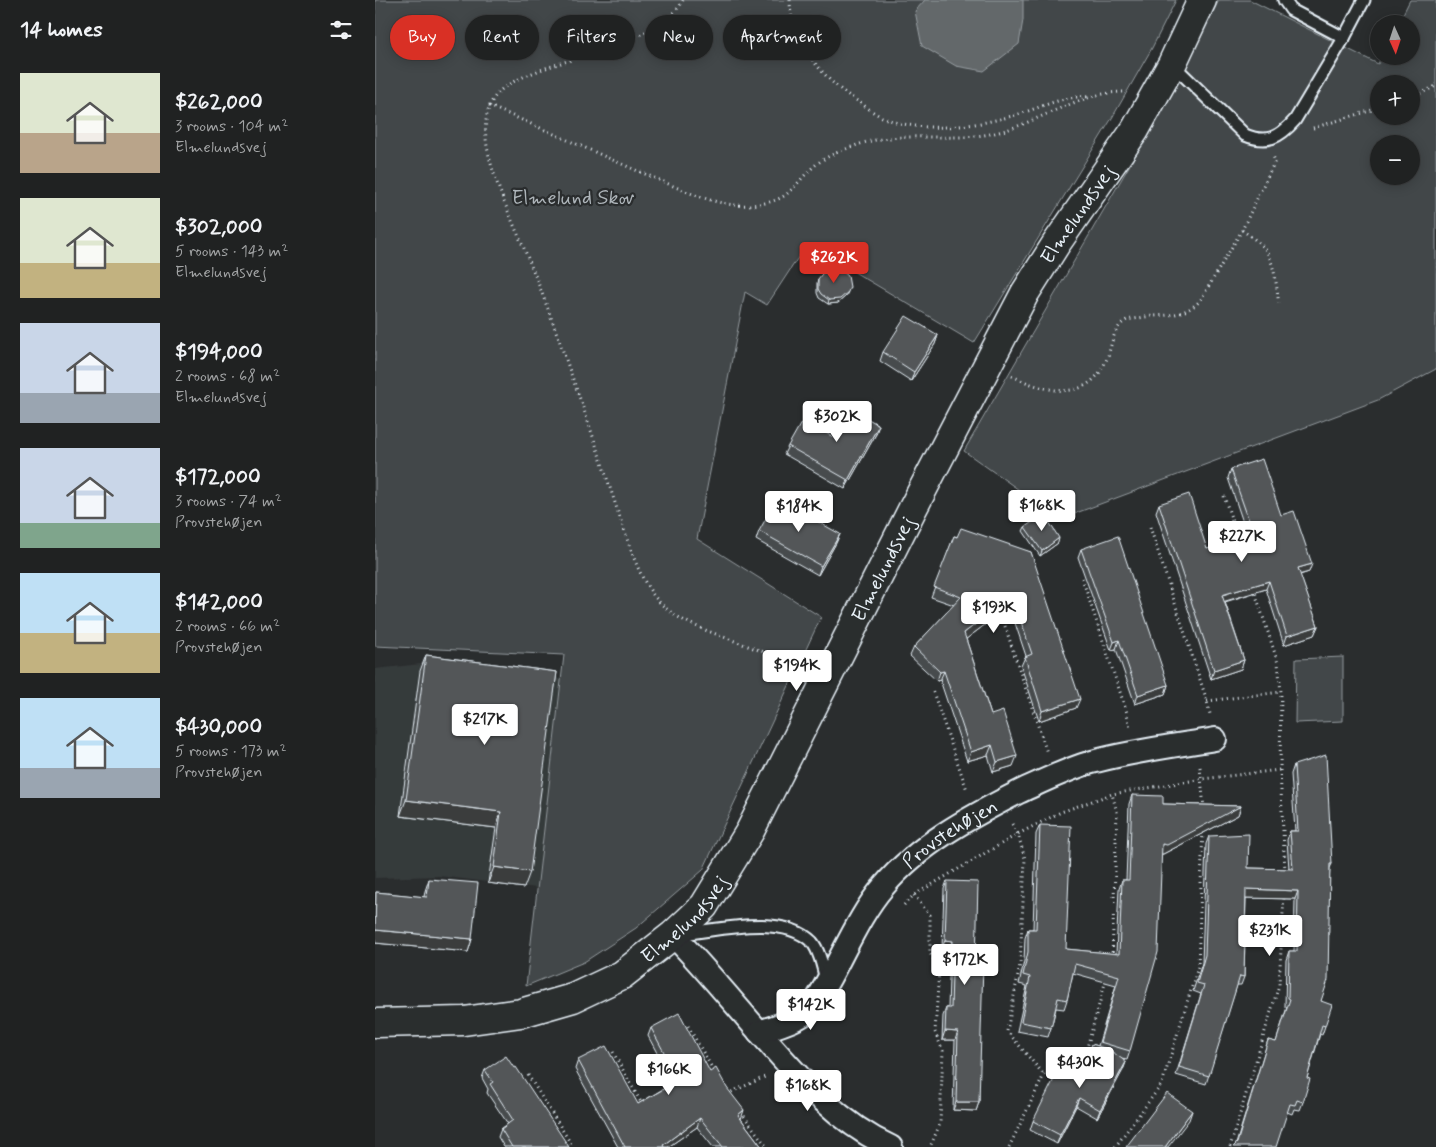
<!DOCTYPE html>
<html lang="en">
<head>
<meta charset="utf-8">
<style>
  :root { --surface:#202222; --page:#2d2f2f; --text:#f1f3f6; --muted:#a2a4a5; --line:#3d3f40; --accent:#d93025 }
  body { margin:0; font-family:Mynerve,sans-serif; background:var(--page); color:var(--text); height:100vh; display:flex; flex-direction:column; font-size:19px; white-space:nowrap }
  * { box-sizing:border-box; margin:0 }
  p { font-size:16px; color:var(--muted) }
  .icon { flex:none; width:28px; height:28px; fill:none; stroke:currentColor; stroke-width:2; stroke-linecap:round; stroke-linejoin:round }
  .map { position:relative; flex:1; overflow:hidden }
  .panel { display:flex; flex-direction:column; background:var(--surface); width:375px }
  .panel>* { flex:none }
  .hud { position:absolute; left:15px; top:15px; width:475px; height:45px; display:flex; gap:10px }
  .needle { width:32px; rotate:177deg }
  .tools { position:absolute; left:995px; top:15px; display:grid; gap:10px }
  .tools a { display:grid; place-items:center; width:50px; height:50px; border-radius:50%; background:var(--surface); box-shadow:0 2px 12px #0003,0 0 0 1px var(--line); font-size:25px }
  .price { position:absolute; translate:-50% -42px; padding:0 11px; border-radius:5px; background:#fff; color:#222; font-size:16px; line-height:32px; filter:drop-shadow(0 1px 2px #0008) }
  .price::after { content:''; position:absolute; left:50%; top:30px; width:15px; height:11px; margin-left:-8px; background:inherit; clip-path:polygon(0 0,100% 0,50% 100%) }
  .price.current { background:var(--accent); color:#fff }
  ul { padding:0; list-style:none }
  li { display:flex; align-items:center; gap:15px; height:125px; padding:0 20px }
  li span { display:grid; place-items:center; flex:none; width:140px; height:100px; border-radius:0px; color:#555 }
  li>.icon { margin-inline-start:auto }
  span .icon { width:60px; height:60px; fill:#fffc; stroke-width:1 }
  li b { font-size:21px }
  h2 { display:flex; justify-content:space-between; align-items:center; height:60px; padding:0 20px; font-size:21px }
  .tag { padding:0 18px; border-radius:22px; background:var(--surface); box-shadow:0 2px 12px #0003,0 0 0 1px var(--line); font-size:18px; line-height:45px }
  .tag.current { background:var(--accent); color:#fff }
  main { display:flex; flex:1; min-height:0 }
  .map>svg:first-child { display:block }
  .built { fill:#363a3b }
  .green { fill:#424648; stroke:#959ca0; fill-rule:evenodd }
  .water { fill:#63686b; stroke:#989fa3 }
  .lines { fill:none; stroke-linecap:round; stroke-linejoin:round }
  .service-casing { stroke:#e8f1f8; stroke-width:15 }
  .minor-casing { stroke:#e8f1f8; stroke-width:26 }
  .tertiary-casing { stroke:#e8f1f8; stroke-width:31 }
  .path { stroke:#e8f1f8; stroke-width:3; stroke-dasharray:1 4; stroke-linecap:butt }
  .service { stroke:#2a2d2e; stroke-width:11 }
  .minor { stroke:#2a2d2e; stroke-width:22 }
  .tertiary { stroke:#2a2d2e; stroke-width:28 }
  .wall { fill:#474b4d; stroke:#e8f1f8 }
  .shaded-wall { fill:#3a3d3e; stroke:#e8f1f8 }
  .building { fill:#535759; stroke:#e8f1f8 }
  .labels { text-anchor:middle; stroke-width:4.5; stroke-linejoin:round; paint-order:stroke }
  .park-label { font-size:20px; fill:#aeb5ba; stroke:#2a2d2e }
  .street-label { font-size:20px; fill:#e8f1f8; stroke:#2a2d2e }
</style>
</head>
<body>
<main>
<section class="panel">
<h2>14 homes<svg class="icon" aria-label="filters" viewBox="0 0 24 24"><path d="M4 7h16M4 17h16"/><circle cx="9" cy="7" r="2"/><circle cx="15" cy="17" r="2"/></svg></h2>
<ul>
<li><span style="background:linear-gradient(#dfe7d0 60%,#b9a48a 0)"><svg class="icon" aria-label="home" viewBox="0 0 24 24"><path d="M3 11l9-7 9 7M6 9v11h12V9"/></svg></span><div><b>$262,000</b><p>3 rooms · 104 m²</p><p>Elmelundsvej</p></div></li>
<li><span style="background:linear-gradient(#dfe7d0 65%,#c2b280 0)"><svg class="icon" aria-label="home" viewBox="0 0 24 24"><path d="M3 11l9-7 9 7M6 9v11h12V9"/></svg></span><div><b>$302,000</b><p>5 rooms · 143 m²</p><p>Elmelundsvej</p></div></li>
<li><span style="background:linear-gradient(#c9d6e8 70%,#9aa5b1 0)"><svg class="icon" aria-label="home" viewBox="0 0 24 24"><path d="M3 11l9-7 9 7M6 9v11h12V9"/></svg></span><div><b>$194,000</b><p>2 rooms · 68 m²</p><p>Elmelundsvej</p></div></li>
<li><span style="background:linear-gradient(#c9d6e8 75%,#7fa58c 0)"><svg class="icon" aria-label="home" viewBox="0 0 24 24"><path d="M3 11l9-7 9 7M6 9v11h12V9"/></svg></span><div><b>$172,000</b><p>3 rooms · 74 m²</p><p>Provstehøjen</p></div></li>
<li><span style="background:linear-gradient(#bfe0f5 60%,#c2b280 0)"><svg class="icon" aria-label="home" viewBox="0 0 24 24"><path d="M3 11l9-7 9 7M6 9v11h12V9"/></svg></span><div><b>$142,000</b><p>2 rooms · 66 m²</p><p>Provstehøjen</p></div></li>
<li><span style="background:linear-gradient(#bfe0f5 70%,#9aa5b1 0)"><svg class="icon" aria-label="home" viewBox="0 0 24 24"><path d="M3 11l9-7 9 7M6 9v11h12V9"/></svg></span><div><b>$430,000</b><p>5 rooms · 173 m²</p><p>Provstehøjen</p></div></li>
</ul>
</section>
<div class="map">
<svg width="1061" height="1147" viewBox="0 0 1061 1147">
  <rect width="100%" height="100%" fill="#2a2d2e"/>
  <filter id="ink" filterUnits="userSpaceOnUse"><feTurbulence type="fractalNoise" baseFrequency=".02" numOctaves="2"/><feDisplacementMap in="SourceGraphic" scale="10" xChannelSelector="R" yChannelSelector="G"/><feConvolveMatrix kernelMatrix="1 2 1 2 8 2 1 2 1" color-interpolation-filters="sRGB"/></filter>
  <g filter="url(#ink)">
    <!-- built -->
    <path class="built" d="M46 664 186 679 162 888 64 876 0 878V669Z"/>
    <!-- green -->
    <g class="green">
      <path d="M0 0H801L777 48 737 118 599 343 432 244 392 305 370 292 322 539 446 617 328 870 261 928 209 962 151 986 189 655 0 646Z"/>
      <path d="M844 0H875L1003 64 1007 56H1036V24H1023L1035 0H1061V369L1003 400 685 519 589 451 811 68ZM1004 84H1036V116H1004ZM1004 144H1036V176H1004Z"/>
      <path d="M968 657V721L920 723 921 659Z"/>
    </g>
    <!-- water -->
    <path class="water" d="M550 0H648V20L644 44 609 71 581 66 547 46 540 11Z"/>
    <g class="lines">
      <defs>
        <g id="service">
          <path d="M909 0 916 10 969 38"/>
          <path d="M797 64 870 135C892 144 904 138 920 120L969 38 989 0"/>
          <path d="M307 934C343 930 408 913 437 942 444 950 449 971 451 981"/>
        </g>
        <g id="minor">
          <path d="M298 935C331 969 361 1006 392 1041 428 1082 465 1124 516 1147"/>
          <path id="s1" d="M384 1032C398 1027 425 1020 435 1009 443 1000 449 987 455 977 471 948 487 911 509 886 544 844 595 817 644 792 668 781 692 769 717 762 757 751 798 746 840 739"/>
        </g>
        <g id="tertiary">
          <path id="s2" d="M0 1023 89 1021 146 1013 198 998 247 975 298 935 329 906 375 831 537 510 650 293 681 244 760 130 797 64 827 0"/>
        </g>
      </defs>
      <!-- service casing -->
      <use href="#service" class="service-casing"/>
      <!-- minor casing -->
      <use href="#minor" class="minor-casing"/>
      <!-- tertiary casing -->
      <use href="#tertiary" class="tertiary-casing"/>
      <!-- path -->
      <g class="path">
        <path d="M308 0C289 39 195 57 155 74 139 81 124 87 116 103 108 119 110 139 114 156 123 193 141 228 155 263 170 299 183 337 196 374 213 420 228 466 243 512 253 540 261 572 279 596 299 621 328 629 357 640 378 648 400 656 421 664L427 667"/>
        <path d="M415 0C415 32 433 57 454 79 464 89 473 95 484 102 491 107 499 113 507 117 547 135 603 126 644 114 667 107 690 95 714 97"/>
        <path d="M1036 98 1061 86"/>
        <path d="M114 106C169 129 223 154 277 177 304 188 331 202 360 205 376 206 402 204 414 192 424 183 432 171 443 163 455 154 471 149 485 144 524 131 568 141 609 135 658 128 700 92 749 92"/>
        <path d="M938 128 1004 108"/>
        <path d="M867 230C875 236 883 241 889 248 900 261 902 290 904 306"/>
        <path d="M637 376C669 391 711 404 730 363 737 350 736 328 752 320 755 319 760 319 764 318 788 313 804 320 825 301L867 230 900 161 898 156"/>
        <path d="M849 496 864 543"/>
        <path d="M775 527 832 701 835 714"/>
        <path d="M707 578 752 713 755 729"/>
        <path d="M879 589 903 663 906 692 905 770 910 871"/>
        <path d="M630 626 672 753"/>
        <path d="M558 692 592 790"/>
        <path d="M832 701 906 692"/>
        <path d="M825 767 829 808"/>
        <path d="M637 824 643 834 650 859 645 965 632 1031 669 1075"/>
        <path d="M539 895 555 915V953L564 970 560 1032 568 1051 565 1124 555 1147"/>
        <path d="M529 905 539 895 643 834 686 812 737 794 827 779 905 770"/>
        <path d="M737 957 742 812 737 794"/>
        <path d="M313 1026 340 1073"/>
        <path d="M238 1052 268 1106"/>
        <path d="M153 1075 198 1147"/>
        <path d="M352 1094 392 1076"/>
        <path d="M366 1112 392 1147"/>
        <path d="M634 1147 669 1075 711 1051 731 980"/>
        <path d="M740 1147 787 1084 823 967 828 829"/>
        <path d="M855 1147 904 985 909 895"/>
      </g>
      <!-- service -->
      <use href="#service" class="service"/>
      <!-- minor -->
      <use href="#minor" class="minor"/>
      <!-- tertiary -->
      <use href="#tertiary" class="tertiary"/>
    </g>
    <!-- wall -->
    <g class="wall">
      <path d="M443 279 471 296 463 303 453 304 444 298 442 293V283Z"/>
      <path d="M563 335 560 344 536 381 505 361 508 352Z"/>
      <path d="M434 428 458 437 501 434 470 489 409 454 413 446Z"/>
      <path d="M856 469 906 515 934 572 925 575 943 626 939 635 909 645 891 589 850 602 869 660 866 669 836 679 781 512 784 504 832 549 873 537 853 478Z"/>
      <path d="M650 527 683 543 665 556 648 531Z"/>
      <path d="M384 531 465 534 461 543 443 575 381 540Z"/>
      <path d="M579 536 656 552 701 708 664 721 646 666 650 657 651 656 639 620 631 622 628 611 591 639 616 715 638 766 618 772 613 755 592 761 565 680 562 681 535 656 539 647 579 605 556 597Z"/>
      <path d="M706 549 793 685 790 694 760 704 741 649 736 650 703 557Z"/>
      <path d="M51 655 182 672 149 888 113 883 121 828 25 816 45 671Z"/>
      <path d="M919 765 957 864 955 868 946 1001 950 1026 947 1035 945 1034 932 1078 928 1102 925 1110 919 1109 917 1114 912 1112 861 1144 893 1040 901 1042 912 1007H910L911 960 914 951H919L920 899 871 898 869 977 866 985H862L831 1084 801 1075 826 994 818 991 827 963 831 844 834 836 873 868 914 869 912 840 915 831H920L916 774Z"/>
      <path d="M757 795 788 804 866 806 863 815 788 854H786L755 1051 752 1060 746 1059 751 1062 748 1070 722 1118 701 1106 682 1144 655 1130 658 1121 706 1080 717 1044 723 1046 741 985 698 973 692 1000 689 1009 681 1008 676 1028 673 1037 642 1031 652 986 644 984 649 961 650 938 653 929H658L661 834 665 825 691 949 741 954 744 889 747 880H751L754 804Z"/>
      <path d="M54 879 97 939 93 952 0 943 1 892 49 897 50 891Z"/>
      <path d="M572 881 601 963 604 1102 601 1111 578 1110 580 1040H567L568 1016 571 1008H573L575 949H567L569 889Z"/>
      <path d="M276 1028 335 1072 366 1119 387 1147H338L322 1127 293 1147H243L200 1069 203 1060 263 1104 298 1083 273 1036Z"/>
      <path d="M110 1070 194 1147H129L123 1137 126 1129 133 1124 112 1093 113 1089 107 1078Z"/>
    </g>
    <!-- shaded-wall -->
    <g class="shaded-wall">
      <path d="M473 292 471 296 463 303 453 304 454 300Z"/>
      <path d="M563 335 560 344 536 381 539 372Z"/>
      <path d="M504 425 501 434 470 489 473 480Z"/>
      <path d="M465 534 461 543 443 575 446 566Z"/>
      <path d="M684 538 683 543 665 556 667 551Z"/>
      <path d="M937 564 934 572 920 576 923 568Z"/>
      <path d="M894 581 891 589 844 603 847 595Z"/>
      <path d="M631 601 628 611 586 643 589 633Z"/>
      <path d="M642 610 639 620 631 622 635 613Z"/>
      <path d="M943 626 939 635 909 645 912 636Z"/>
      <path d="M744 640 741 649 736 650 739 642Z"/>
      <path d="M869 660 866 669 836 679 839 670Z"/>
      <path d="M569 671 565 680 562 681 565 672Z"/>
      <path d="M793 685 790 694 760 704 763 695Z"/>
      <path d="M705 699 701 708 664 721 667 711Z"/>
      <path d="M617 745 613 755 592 761 596 752Z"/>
      <path d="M642 756 638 766 618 772 622 762Z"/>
      <path d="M31 800 126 812 121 828 25 816Z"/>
      <path d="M866 806 863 815 788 854H783L787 844Z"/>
      <path d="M119 867 155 872 149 888 113 883Z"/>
      <path d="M871 889 923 891 920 899 868 898Z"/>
      <path d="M0 930 97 939 93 952 0 943Z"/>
      <path d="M570 940 578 941 575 949H567Z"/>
      <path d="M570 1031 583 1032 580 1040H567Z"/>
      <path d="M751 1062 748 1070 722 1118 725 1110Z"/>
      <path d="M704 1098 701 1106 682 1144 685 1135Z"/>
      <path d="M581 1102H604L601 1111 578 1110Z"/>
      <path d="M369 1110 366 1119 360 1124 363 1115Z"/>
      <path d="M817 1111 814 1120 793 1147H790Z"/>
      <path d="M325 1118 322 1127 293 1147H287L288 1145Z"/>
    </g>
    <!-- building -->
    <g class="building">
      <path d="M455 268 465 269 473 276 475 287 473 292 465 299 454 300 446 294 443 289V279L450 270Z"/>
      <path d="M531 316 563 335 539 372 508 352Z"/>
      <path d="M474 408 504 425 473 480 413 446 426 423 434 428 436 424 458 437Z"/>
      <path d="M887 459 906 515 919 511 937 564 923 568 943 626 912 636 894 581 847 595 869 660 839 670 784 504 814 494 832 549 879 535 856 469Z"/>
      <path d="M402 499 465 534 446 566 384 531Z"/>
      <path d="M669 514 684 538 667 551 650 527Z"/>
      <path d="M586 528 656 552 705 699 667 711 650 657 657 654 642 610 635 613 631 601 589 633 616 715 628 711 642 756 622 762 617 745 596 752 569 671 565 672 539 647 586 597 559 587 579 536 582 537Z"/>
      <path d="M743 536 793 685 763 695 744 640 739 642 706 549Z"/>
      <path d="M51 655 182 672 155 872 119 867 126 812 31 800Z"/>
      <path d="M951 755 957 864H955L953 980 946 1001 957 1005 950 1026 947 1025 932 1078 935 1079 928 1102 922 1100 920 1105 915 1104 901 1147H858L862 1143 893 1040 901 1042 915 999 913 998 914 951H922L923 891 871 889 869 977 865 976 834 1076 804 1067 829 985 822 983 830 955 834 836 874 834 873 868 918 869 915 831H923L919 765Z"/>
      <path d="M757 795 788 796V804L866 806 792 845 787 844 783 952 755 1051 725 1042 744 976 700 964 692 1000 683 998 676 1028 646 1022 655 977 648 975 653 952V929H661L665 825 696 826 691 949 744 954 747 880H754Z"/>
      <path d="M54 879 103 883 97 939 0 930 1 892 52 897Z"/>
      <path d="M572 881 603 882 601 963H608L604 1102H581L583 1032 570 1031 571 1008H576L578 941 570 940Z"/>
      <path d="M304 1013 335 1072 341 1068 352 1088 369 1110 363 1115 387 1147H348L325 1118 288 1145 289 1147H250L203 1060 231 1046 263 1104 304 1080 276 1028Z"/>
      <path d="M717 1044 735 1050 751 1062 725 1110 704 1098 685 1135 658 1121 684 1069 706 1080Z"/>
      <path d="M131 1056 139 1068 141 1067 194 1147H137L126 1129 138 1120 115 1084 118 1082 110 1070Z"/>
      <path d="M792 1093 817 1111 790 1147H751Z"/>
    </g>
  </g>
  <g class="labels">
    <!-- park labels -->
    <g class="park-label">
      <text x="198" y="204">Elmelund Skov</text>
    </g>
    <!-- street labels -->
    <g class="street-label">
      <text dy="7" stroke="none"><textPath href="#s2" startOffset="1149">Elmelundsvej</textPath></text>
      <text dy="7" stroke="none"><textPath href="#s2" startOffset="744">Elmelundsvej</textPath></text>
      <text dy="7" stroke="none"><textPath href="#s1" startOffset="285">Provstehøjen</textPath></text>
      <text dy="7" stroke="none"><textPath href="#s2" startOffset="339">Elmelundsvej</textPath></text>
    </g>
  </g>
</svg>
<div class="tools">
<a><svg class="needle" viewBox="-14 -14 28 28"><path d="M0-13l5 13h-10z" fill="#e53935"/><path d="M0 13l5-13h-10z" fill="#a2a4a5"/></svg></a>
<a>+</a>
<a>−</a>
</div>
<b class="price current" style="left:459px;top:284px">$262K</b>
<b class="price" style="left:462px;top:443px">$302K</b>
<b class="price" style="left:667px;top:532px">$168K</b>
<b class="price" style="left:424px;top:533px">$184K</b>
<b class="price" style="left:867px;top:563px">$227K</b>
<b class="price" style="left:619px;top:634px">$193K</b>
<b class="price" style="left:422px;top:692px">$194K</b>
<b class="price" style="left:110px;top:746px">$217K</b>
<b class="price" style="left:895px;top:957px">$231K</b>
<b class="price" style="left:590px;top:986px">$172K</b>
<b class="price" style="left:436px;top:1031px">$142K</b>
<b class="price" style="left:705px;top:1089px">$430K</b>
<b class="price" style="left:294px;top:1096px">$166K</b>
<b class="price" style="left:433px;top:1112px">$168K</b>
<div class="hud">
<a class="tag current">Buy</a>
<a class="tag">Rent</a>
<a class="tag">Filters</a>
<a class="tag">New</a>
<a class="tag">Apartment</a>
</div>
</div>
</main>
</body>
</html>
